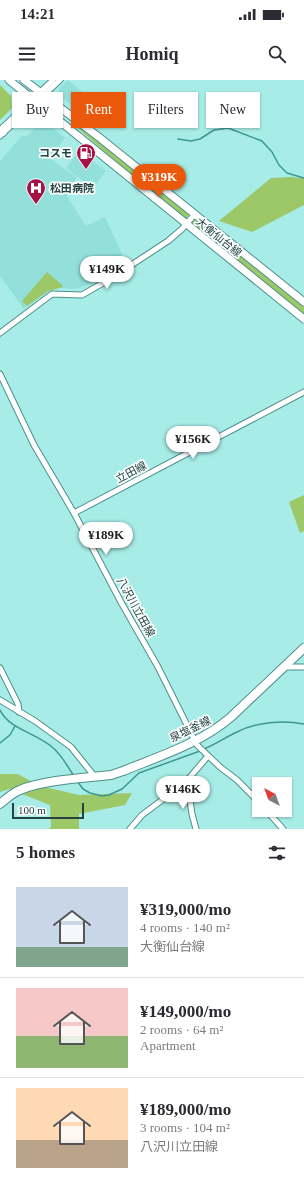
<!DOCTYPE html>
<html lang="en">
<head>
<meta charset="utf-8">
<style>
  :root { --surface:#fff; --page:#f7f7f7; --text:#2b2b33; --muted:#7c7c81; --line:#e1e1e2; --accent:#ea580c }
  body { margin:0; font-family:"Times New Roman","Noto Sans JP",serif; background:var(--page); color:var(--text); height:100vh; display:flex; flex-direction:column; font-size:15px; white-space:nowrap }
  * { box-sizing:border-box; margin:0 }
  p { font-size:13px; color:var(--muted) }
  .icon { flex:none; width:22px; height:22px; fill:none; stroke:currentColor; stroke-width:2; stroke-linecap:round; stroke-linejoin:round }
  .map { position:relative; height:749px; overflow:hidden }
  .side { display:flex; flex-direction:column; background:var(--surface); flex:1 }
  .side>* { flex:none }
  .guide { position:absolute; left:12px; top:12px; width:280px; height:36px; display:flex; gap:8px }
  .needle { width:26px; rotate:319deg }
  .tools { position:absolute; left:252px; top:697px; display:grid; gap:8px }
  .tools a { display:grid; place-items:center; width:40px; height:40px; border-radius:0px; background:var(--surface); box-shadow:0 1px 3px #0004; font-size:20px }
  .scale { position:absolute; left:12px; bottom:10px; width:72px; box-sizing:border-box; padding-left:4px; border:2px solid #274341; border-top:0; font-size:11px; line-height:14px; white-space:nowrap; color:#274341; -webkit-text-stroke:3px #f9fffe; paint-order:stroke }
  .price { position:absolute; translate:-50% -34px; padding:0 9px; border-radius:14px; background:#fff; color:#222; font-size:13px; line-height:26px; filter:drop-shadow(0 1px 2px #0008) }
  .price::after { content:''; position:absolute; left:50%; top:24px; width:12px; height:9px; margin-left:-6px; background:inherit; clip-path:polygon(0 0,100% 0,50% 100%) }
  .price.current { background:var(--accent); color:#fff }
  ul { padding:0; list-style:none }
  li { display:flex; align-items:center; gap:12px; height:100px; padding:0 16px }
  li+li { border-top:1px solid var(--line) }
  li span { display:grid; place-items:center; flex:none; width:112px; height:80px; border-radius:0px; color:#555 }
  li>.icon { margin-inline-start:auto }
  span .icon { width:48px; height:48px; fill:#fffc; stroke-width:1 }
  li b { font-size:17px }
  h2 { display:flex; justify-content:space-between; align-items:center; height:48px; padding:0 16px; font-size:17px }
  .chip { padding:0 14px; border-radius:0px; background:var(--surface); box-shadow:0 1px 3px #0004; font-size:14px; line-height:36px }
  .chip.current { background:var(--accent); color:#fff }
  .status { display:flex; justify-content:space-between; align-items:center; height:28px; padding:0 20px; background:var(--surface); direction:ltr }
  .status svg { height:11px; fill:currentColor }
  header { display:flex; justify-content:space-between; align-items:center; height:52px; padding:0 16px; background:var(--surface); font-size:18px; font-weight:600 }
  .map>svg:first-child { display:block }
  .built { fill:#93e0da }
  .green { fill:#9cc867 }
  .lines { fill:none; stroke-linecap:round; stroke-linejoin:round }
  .stream { stroke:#3f9791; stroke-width:1.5 }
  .street-casing { stroke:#4d908b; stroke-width:7 }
  .secondary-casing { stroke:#4d908b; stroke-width:9 }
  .primary-casing { stroke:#4d908b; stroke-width:10 }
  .street { stroke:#fff; stroke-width:5 }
  .secondary { stroke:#fff; stroke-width:7 }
  .primary { stroke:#fff; stroke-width:8 }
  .labels { text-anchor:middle; stroke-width:3.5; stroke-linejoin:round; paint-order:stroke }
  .poi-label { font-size:11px; font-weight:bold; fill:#274341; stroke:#f9fffe; text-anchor:end }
  .street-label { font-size:11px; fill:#274341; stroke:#f9fffe }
</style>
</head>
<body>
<div class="status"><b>14:21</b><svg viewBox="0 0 49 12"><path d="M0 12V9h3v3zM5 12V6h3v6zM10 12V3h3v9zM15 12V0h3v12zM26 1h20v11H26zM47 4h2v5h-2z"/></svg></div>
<header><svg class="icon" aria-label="menu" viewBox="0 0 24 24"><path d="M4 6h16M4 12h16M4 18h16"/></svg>Homiq<svg class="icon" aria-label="search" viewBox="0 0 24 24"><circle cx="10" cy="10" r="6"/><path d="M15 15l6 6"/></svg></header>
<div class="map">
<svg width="304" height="749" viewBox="0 0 304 749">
  <rect width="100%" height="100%" fill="#a7ece6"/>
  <!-- built -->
  <g class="built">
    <path d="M68 0 96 23 99 31 91 41 60 16 59 9Z"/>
    <path d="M43 41 65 58 50 78 77 98 65 113 86 146 105 137 127 185 83 207 73 209 59 208 49 211 24 229 0 196V81L22 56H27Z"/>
    <path d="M79 71 106 91 93 108 66 88Z"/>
  </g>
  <!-- green -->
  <g class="green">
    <path d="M0 5 11 16 12 28 0 40Z"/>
    <path d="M72 43 94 57 149 102 146 106 136 99Z"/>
    <path d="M291 97 304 98V125L252 152 219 141 271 98Z"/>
    <path d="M155 107 189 134 186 139 151 112Z"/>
    <path d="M195 139 304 226V235L191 143Z"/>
    <path d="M47 192 62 205 63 207 48 211 27 226 22 221Z"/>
    <path d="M304 415V451L300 453 289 422Z"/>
    <path d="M0 694H18L40 706 79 715 132 713 125 725 79 734V749H49L51 747 50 725 9 709 0 712Z"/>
  </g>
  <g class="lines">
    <!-- stream -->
    <g class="stream">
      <path d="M178 59 191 61 200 59 214 50 228 48 262 61 272 72 279 85 287 93 304 98"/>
      <path d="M0 630C9 649 36 653 52 667 62 675 67 686 74 696"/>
      <path d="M0 663 10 655 15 646"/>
      <path d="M204 669C216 664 226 657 237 652 256 642 283 640 304 644"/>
      <path d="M77 701 83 709 90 713 102 716 109 715 122 709 139 693 200 671"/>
    </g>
    <defs>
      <g id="street">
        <path d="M4 53 0 50 53 0"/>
        <path d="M0 56 60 0"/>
        <path d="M0 253 52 214 82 215 110 199 168 161 182 149 194 135"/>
        <path d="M0 294 34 365 74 433 122 524 158 587 197 665 220 687 237 700 259 722"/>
        <path d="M74 433 304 312"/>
        <path d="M285 587H304"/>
        <path d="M0 588 18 624 19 632"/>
        <path d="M0 620 35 641 71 667 95 697"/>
        <path d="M185 703 188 707 192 734 196 749"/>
        <path d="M266 730 283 749"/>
        <path d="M130 749 142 735 185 703 208 676"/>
      </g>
      <g id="secondary">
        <path d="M9 0 304 239"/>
        <path d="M24 0 100 58 304 222"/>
      </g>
      <path id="primary" d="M0 724C6 719 12 713 20 710 43 700 85 698 111 695L123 691C160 676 201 663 231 637L304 568"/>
    </defs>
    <!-- street casing -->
    <use href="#street" class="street-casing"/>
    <!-- secondary casing -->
    <use href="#secondary" class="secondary-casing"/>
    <!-- primary casing -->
    <use href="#primary" class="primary-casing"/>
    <!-- street -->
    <use href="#street" class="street"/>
    <!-- secondary -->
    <use href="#secondary" class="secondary"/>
    <!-- primary -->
    <use href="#primary" class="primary"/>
  </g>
  <!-- icons -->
  <defs>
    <symbol id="fuel-pin" viewBox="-11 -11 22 30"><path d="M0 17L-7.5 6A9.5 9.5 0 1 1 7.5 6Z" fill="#a71145" stroke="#f9fffe"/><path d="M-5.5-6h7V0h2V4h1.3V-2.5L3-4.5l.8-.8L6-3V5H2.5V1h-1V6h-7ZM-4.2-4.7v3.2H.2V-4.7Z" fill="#fff"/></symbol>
    <symbol id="hospital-pin" viewBox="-11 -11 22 30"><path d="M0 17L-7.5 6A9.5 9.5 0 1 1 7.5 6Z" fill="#a71145" stroke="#f9fffe"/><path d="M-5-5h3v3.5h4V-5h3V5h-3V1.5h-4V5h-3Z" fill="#fff"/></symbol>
  </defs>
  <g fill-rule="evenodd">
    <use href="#fuel-pin" x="75" y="62" width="22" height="30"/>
    <use href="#hospital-pin" x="25" y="97" width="22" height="30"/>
  </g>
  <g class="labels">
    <!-- poi labels -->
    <g class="poi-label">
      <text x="72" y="77">コスモ</text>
      <text x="50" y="112" text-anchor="start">松田病院</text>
    </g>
    <!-- street labels -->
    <g class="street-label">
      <text transform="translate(219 157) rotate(39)" y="4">大衡仙台線</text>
      <text transform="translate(131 392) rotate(-28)" y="4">立田線</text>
      <text transform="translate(136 527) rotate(61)" y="4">八沢川立田線</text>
      <text transform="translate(190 649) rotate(-26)" y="4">泉塩釜線</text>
    </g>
  </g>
</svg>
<div class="tools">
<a><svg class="needle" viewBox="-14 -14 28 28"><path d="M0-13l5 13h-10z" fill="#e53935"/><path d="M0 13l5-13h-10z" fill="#7c7c81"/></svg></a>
</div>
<div class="scale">100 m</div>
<b class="price current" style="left:159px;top:118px">¥319K</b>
<b class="price" style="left:107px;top:210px">¥149K</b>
<b class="price" style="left:193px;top:380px">¥156K</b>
<b class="price" style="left:106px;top:476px">¥189K</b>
<b class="price" style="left:183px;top:730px">¥146K</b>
<div class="guide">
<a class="chip">Buy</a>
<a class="chip current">Rent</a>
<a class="chip">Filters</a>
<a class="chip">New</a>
</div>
</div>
<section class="side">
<h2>5 homes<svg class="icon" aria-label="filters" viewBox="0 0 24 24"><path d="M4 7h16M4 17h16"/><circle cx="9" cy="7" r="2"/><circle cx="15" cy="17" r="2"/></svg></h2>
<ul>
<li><span style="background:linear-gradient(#c9d6e8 75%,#7fa58c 0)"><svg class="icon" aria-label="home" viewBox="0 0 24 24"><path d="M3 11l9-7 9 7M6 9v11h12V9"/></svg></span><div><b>¥319,000/mo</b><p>4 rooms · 140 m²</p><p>大衡仙台線</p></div></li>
<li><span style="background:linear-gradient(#f6c9c9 60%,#8fb573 0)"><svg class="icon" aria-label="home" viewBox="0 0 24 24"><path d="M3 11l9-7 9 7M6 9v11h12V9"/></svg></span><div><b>¥149,000/mo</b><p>2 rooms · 64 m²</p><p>Apartment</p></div></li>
<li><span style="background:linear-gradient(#ffd9b3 65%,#b9a48a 0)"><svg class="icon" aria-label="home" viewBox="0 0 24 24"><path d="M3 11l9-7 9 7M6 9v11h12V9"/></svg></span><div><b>¥189,000/mo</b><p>3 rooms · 104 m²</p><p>八沢川立田線</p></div></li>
</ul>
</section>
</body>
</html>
